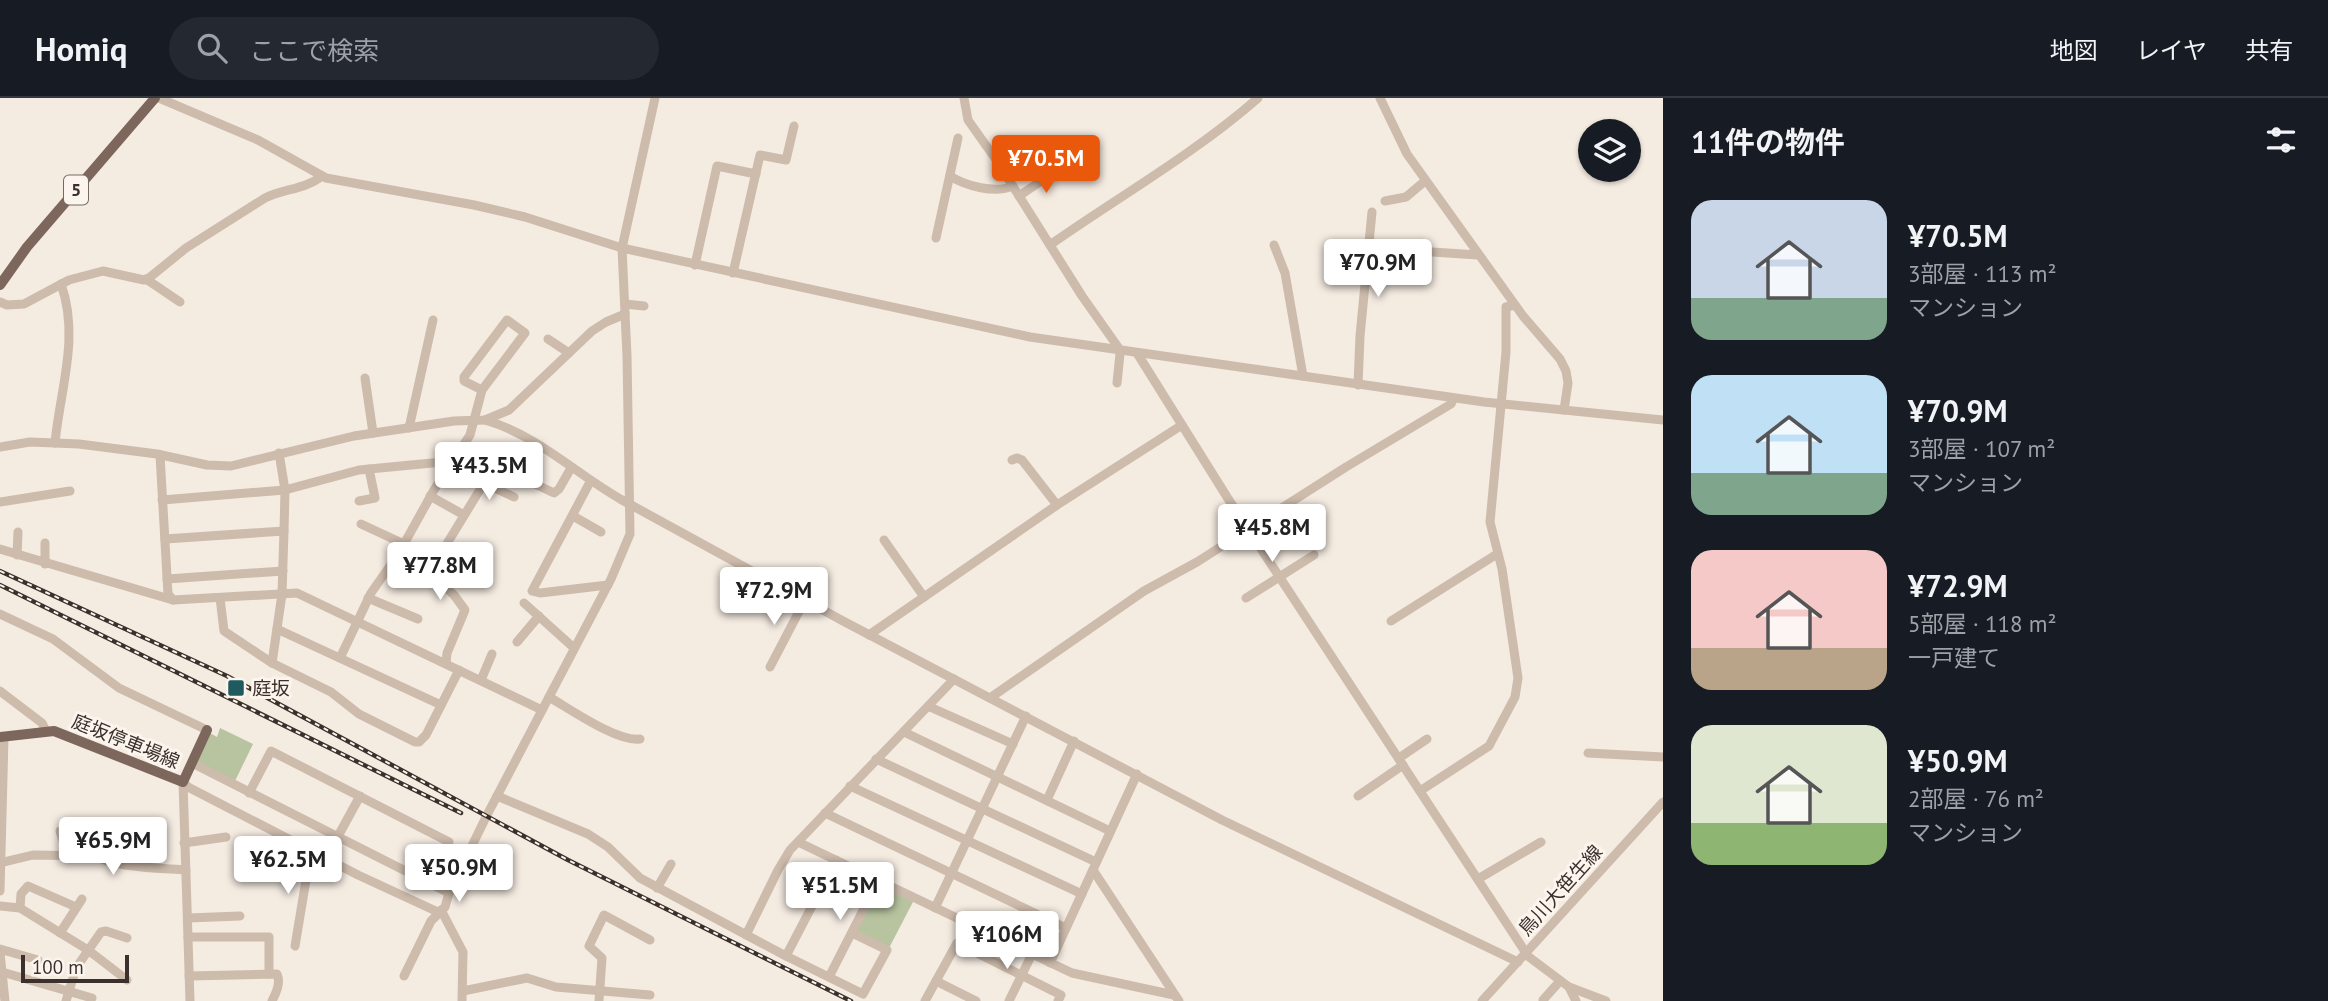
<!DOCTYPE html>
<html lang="ja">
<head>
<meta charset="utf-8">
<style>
  :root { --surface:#171b24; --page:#242831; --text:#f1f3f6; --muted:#9ea1a6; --line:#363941; --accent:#ea580c }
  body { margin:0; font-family:"PT Sans","Noto Sans JP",sans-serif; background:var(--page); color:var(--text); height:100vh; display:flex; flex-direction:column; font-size:26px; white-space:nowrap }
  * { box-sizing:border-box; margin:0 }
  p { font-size:23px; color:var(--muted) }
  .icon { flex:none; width:38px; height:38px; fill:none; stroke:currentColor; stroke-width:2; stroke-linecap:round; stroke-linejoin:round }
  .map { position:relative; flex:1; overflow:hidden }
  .details { display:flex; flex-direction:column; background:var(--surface); width:665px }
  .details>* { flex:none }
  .fabs { position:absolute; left:1578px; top:21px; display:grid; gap:14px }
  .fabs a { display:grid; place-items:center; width:63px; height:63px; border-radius:50%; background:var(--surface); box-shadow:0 2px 5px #0004; font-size:35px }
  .scale { position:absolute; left:21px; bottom:18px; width:108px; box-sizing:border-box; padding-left:7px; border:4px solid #3b302b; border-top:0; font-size:19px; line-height:24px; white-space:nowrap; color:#3b302b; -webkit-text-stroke:5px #fbf5ee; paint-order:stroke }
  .price { position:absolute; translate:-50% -60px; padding:0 16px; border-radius:7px; background:#fff; color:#222; font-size:23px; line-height:46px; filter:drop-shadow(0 2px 4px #0008) }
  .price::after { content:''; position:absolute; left:50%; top:42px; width:21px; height:16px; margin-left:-10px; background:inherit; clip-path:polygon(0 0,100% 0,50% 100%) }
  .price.active { background:var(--accent); color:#fff }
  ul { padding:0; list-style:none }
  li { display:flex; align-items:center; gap:21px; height:175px; padding:0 28px }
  li span { display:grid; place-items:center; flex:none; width:196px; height:140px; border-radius:21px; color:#555 }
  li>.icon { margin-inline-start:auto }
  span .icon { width:84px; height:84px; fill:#fffc; stroke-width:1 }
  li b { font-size:30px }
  h2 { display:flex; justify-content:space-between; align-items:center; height:84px; padding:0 28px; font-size:30px }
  header { display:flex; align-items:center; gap:42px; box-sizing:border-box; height:98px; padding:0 35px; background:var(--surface); border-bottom:2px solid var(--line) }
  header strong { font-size:33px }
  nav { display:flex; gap:38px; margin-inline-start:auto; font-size:24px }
  .search { width:490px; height:63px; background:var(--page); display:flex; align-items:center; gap:18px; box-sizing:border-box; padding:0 24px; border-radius:38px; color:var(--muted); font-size:26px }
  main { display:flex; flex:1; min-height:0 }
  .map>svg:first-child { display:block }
  .green { fill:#b8c4a0 }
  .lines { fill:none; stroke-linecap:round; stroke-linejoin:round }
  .minor { stroke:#cdbbac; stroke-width:9 }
  .major { stroke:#7d675c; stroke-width:10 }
  .rail-casing { stroke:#3b302b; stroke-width:4.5 }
  .rail { stroke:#fbf5ee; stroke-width:2; stroke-dasharray:5; stroke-linecap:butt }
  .poi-dot { fill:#1f5a5e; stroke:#fbf5ee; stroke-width:2.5 }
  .labels { text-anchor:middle; stroke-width:6; stroke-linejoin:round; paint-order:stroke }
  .shield { fill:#fbf5ee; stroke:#756b66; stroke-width:2 }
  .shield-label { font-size:18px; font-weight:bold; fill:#3b302b }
  .poi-label { font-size:19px; fill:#3b302b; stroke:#fbf5ee; text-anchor:start }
  .street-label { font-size:19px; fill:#3b302b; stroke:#fbf5ee }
</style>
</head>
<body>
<header>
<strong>Homiq</strong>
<div class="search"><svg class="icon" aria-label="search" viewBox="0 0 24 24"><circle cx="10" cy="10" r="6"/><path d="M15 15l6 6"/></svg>ここで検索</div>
<nav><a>地図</a><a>レイヤ</a><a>共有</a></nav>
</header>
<main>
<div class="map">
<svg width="1663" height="903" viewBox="0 0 1663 903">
  <rect width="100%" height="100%" fill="#f4ebe1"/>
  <!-- green -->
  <g class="green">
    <path d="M220 630 253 646 234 685 194 664 208 634 217 639Z"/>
    <path d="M879 785 914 802 889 850 855 834Z"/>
  </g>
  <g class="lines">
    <!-- minor -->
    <g class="minor">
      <path d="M159 0 258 42 326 80 474 107 525 119 622 150 1030 239 1484 304 1663 322"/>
      <path d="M964 0 968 22 997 63 1082 198 1118 249 1120 256 1117 285"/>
      <path d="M1380 0 1407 56 1523 218 1560 261 1566 273 1568 285 1564 312"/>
      <path d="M950 78C966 88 995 96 1013 88"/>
      <path d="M1019 98 1057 72"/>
      <path d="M1385 103 1406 99 1425 83"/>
      <path d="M936 140 958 40"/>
      <path d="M1050 147C1120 98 1194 56 1258 0"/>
      <path d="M1274 147 1285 175 1303 278"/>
      <path d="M1386 151 1478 157"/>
      <path d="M695 167 717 68 756 76"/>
      <path d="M733 175 760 57 786 62 794 28"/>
      <path d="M146 181 180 204"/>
      <path d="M0 204 7 207 24 206 69 182 103 173 144 182 149 180 186 150 265 100C283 91 306 91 322 78"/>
      <path d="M625 206 644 208"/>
      <path d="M548 241 569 255"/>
      <path d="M1137 255 1227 399 1526 855"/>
      <path d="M365 280 373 335"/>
      <path d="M1358 287 1360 238 1372 114"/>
      <path d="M485 322C537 337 576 376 622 402L843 523 1222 722 1518 864"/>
      <path d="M409 330 433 222"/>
      <path d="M55 345C60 292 80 239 61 186"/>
      <path d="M0 349 30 344 79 346 157 356 207 367 231 368 354 338 454 323 485 322 509 312 592 233 606 224 625 216"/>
      <path d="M160 357 168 496 173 502 297 495 542 612"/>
      <path d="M1012 362 1017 360 1022 362 1057 407"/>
      <path d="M512 375 554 395 559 391 571 370"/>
      <path d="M477 382 514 399"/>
      <path d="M590 384 532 493 540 495 608 487"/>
      <path d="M430 398 464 417"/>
      <path d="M162 402 285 392 359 372 453 363"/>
      <path d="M359 403 375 400 369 371"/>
      <path d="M0 404 70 393"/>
      <path d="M573 418 601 434"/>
      <path d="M361 426 404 446"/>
      <path d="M165 441 284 433"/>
      <path d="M884 442 924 499"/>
      <path d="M402 449 454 497 465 512 447 555 446 565"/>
      <path d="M0 451 173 502"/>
      <path d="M17 457 18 434"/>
      <path d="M45 466V445"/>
      <path d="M429 475 484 385"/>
      <path d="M167 481 283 473"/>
      <path d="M220 500 224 533 272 565 331 594 359 616 415 644H419L426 637 459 572"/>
      <path d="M368 500 418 521"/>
      <path d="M1246 500 1314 457"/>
      <path d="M524 505 574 550"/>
      <path d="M0 516 53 541 119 590 207 632"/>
      <path d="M1391 523 1497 456"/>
      <path d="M277 531 441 607"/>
      <path d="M869 537 1057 407 1182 327"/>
      <path d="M517 544 539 518"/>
      <path d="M340 560 371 495 399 455 434 392 470 337 482 292 525 235 507 222 464 279V283L482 292"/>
      <path d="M272 565 282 496 284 433 285 392 279 355"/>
      <path d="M770 569 805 502"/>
      <path d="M481 582 492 556"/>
      <path d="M0 593 42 625 46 633"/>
      <path d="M549 599C570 611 617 644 640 641"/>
      <path d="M990 600 1144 493 1197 464 1346 369 1451 306 1454 300"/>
      <path d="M930 609 1013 646"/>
      <path d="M904 634 1110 733"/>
      <path d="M1588 655 1663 659"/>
      <path d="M1399 660 1427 641"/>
      <path d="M876 661 1096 764"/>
      <path d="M192 665 449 795 487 717 611 481 630 436 627 258 622 150 655 0"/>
      <path d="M183 684 188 689 358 777 438 814"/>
      <path d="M183 684 190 903"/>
      <path d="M850 688 1082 796"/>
      <path d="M1420 693 1489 648 1515 599 1518 580 1502 471 1490 424 1506 254V209L1515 207"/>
      <path d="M249 695 271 653 449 744 428 785"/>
      <path d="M497 698 588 736 608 749 640 780 784 857 863 896 887 852 852 835"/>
      <path d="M1358 698 1403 667"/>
      <path d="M1047 702 1074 643"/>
      <path d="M825 715 1066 830"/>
      <path d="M94 729 93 755C105 770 165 770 186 772"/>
      <path d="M60 733 63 743 94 745"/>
      <path d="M139 733 140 768"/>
      <path d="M337 740 360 698"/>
      <path d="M798 744 1072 875 1174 897"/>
      <path d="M184 745 226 739"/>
      <path d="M0 765 33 757 94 758"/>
      <path d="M1093 772 1179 903"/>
      <path d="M1478 781 1541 744"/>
      <path d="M657 790 671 766"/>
      <path d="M0 793 4 639"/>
      <path d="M0 808 20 810 88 852 127 882"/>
      <path d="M20 810 21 796 28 788 76 809"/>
      <path d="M935 810 1026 618"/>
      <path d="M441 812 463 854 462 903"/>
      <path d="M188 820 240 818"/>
      <path d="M60 835 82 801"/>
      <path d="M746 837 778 772 790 752 954 581"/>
      <path d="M188 839H269V876"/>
      <path d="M295 848 311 752"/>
      <path d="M0 851 38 862"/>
      <path d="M0 855 5 903"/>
      <path d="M1525 856 1569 889 1606 903"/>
      <path d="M786 858 836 762"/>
      <path d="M1050 865 1137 676"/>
      <path d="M2 874 92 900"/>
      <path d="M189 878 277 876C281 885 276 895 272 903"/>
      <path d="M404 878 431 823 445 809 449 795"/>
      <path d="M829 879 878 783"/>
      <path d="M936 883 976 903"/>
      <path d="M1569 889 1576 903"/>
      <path d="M463 893 527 880 556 889 650 897"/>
      <path d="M1543 902 1560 883"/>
      <path d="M66 903 76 870 101 834 106 833 127 840"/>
      <path d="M599 903 602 860 589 848 604 817 650 842"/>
      <path d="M925 903 957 845 1061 897 1058 903"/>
      <path d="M1009 903 1032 856"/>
      <path d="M1482 903 1663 704"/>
    </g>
    <!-- major -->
    <g class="major">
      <path d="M0 187 27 149 155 0"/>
      <path d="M0 639 54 633 183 684 207 632"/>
    </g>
    <defs>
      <g id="rail">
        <path d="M0 473 227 578 568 762 851 903"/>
        <path d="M0 487 461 715"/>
      </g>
    </defs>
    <!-- rail casing -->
    <use href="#rail" class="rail-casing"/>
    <!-- rail -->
    <use href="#rail" class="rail"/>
  </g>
  <!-- markers -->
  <rect class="poi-dot" x="227" y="581" width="18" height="18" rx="3.5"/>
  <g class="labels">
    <!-- shield labels -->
    <rect class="shield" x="64" y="77.5" width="24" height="29" rx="5"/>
    <g class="shield-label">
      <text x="76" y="98">5</text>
    </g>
    <!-- poi labels -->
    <g class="poi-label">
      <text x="252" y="597">庭坂</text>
    </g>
    <!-- street labels -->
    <g class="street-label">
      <text transform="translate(126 643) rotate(22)" y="7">庭坂停車場線</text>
      <text transform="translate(1560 792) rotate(-48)" y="7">鳥川大笹生線</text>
    </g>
  </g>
</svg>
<div class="fabs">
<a><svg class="icon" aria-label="layers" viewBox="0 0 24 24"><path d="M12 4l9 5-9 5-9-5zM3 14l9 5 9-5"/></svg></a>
</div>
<div class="scale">100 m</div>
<b class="price active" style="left:1046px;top:97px">¥70.5M</b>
<b class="price" style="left:1378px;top:201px">¥70.9M</b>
<b class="price" style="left:489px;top:404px">¥43.5M</b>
<b class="price" style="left:1272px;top:466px">¥45.8M</b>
<b class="price" style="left:440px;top:504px">¥77.8M</b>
<b class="price" style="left:774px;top:529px">¥72.9M</b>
<b class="price" style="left:113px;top:779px">¥65.9M</b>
<b class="price" style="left:288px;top:798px">¥62.5M</b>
<b class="price" style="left:459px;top:806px">¥50.9M</b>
<b class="price" style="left:840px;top:824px">¥51.5M</b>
<b class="price" style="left:1007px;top:873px">¥106M</b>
</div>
<section class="details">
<h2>11件の物件<svg class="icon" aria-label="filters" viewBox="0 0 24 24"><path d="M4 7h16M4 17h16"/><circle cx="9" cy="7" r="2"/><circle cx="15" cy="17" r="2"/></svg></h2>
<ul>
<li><span style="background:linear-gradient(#c9d6e8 70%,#7fa58c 0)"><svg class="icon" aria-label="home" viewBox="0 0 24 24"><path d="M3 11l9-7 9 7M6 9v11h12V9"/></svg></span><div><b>¥70.5M</b><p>3部屋 · 113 m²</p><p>マンション</p></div></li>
<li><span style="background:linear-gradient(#bfe0f5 70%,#7fa58c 0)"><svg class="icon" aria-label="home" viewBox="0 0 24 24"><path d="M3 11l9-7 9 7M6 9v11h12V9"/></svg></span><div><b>¥70.9M</b><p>3部屋 · 107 m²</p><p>マンション</p></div></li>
<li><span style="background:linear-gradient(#f6c9c9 70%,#b9a48a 0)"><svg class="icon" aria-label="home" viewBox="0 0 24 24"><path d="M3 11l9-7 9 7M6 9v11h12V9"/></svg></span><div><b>¥72.9M</b><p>5部屋 · 118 m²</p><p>一戸建て</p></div></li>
<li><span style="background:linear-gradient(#dfe7d0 70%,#8fb573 0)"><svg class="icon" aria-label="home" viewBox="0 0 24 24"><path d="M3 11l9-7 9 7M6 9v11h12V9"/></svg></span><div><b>¥50.9M</b><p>2部屋 · 76 m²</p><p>マンション</p></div></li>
</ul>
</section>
</main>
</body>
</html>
